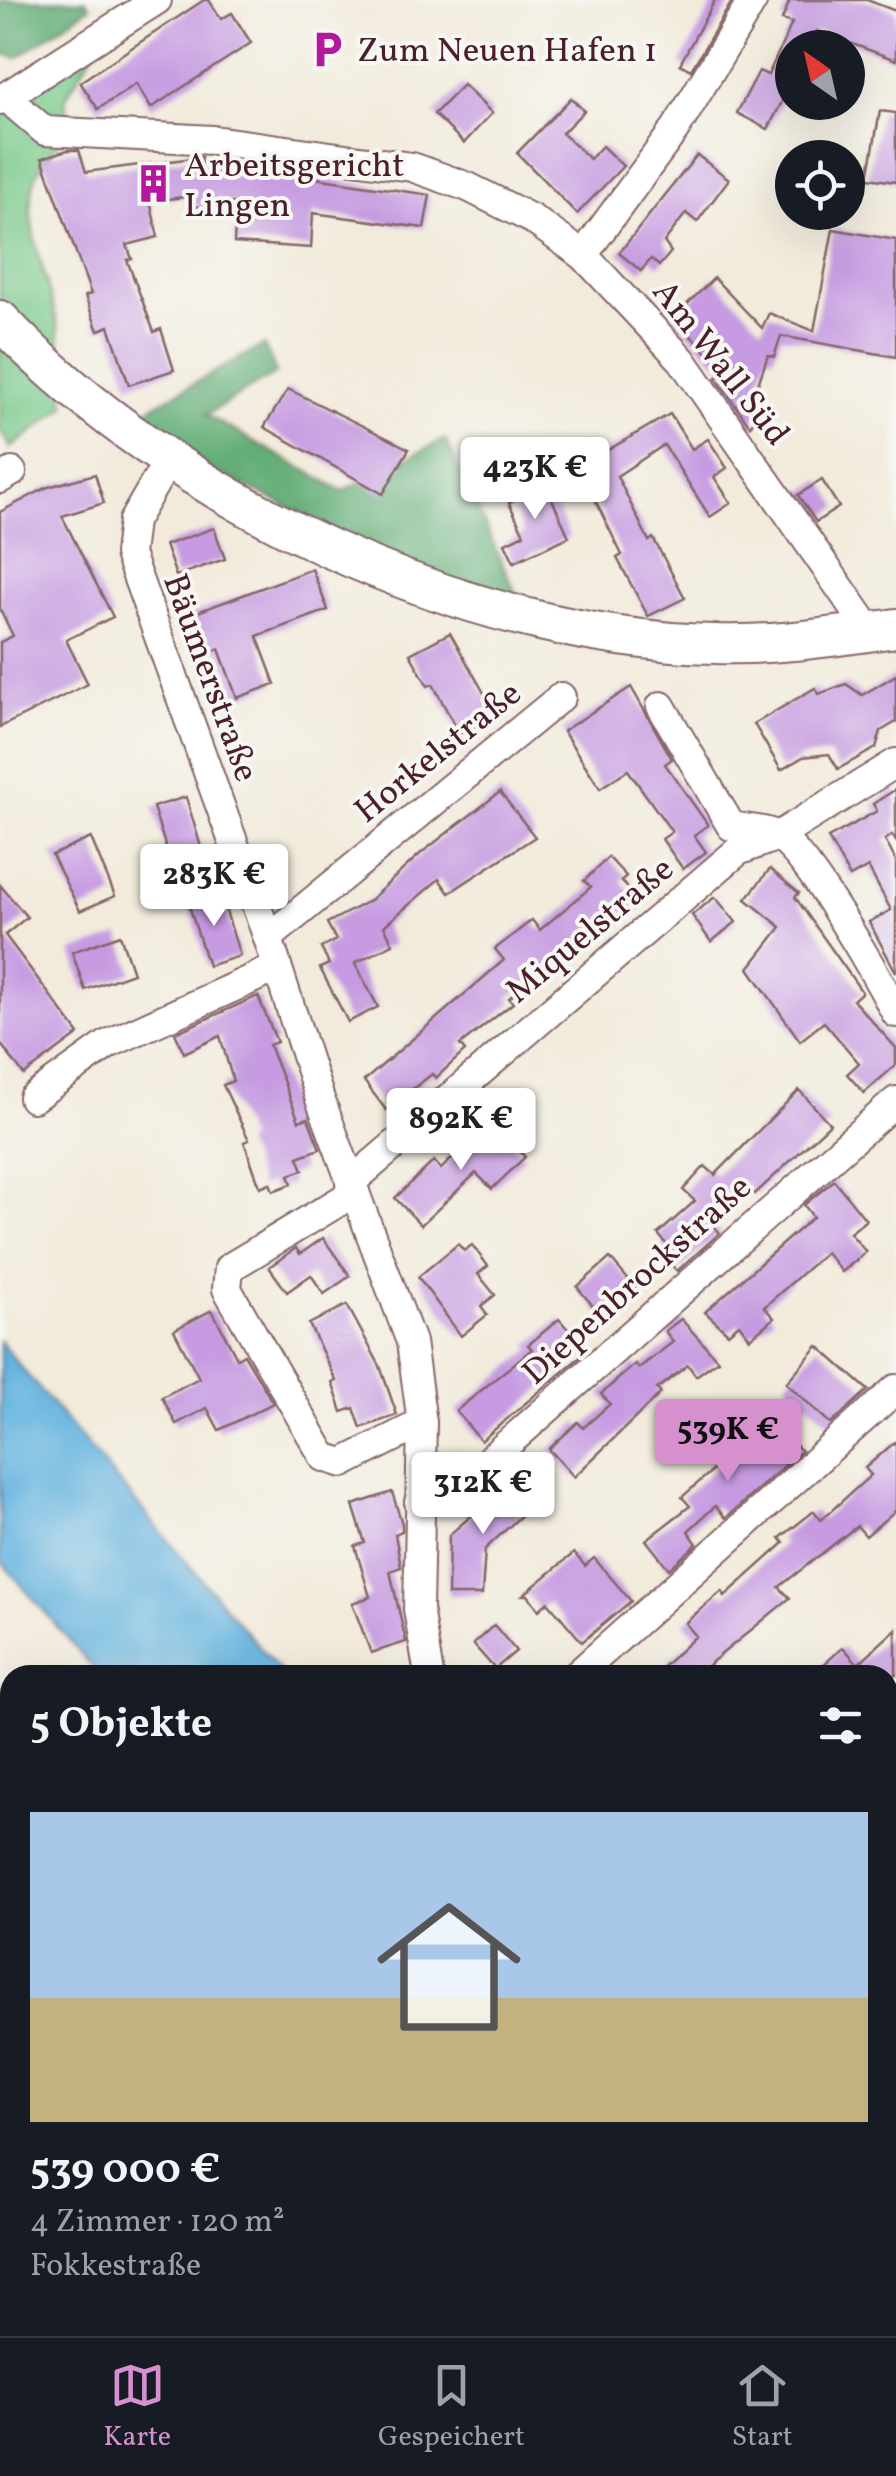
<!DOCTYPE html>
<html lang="de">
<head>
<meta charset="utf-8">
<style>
  :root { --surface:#171b24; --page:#20242c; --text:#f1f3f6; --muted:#9ea1a6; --line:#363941; --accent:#d690ce }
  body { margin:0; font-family:Vollkorn,serif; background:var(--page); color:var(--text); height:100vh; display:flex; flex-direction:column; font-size:38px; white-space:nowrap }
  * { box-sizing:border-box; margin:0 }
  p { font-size:32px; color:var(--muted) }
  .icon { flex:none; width:55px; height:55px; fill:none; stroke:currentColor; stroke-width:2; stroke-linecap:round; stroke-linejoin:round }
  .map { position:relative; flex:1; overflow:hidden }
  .sheet { position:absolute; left:0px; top:1665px; width:898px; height:672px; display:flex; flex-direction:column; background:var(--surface); border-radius:30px 30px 0 0; box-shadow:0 10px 40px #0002 }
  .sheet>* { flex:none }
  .needle { width:65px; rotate:326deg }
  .buttons { position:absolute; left:775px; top:30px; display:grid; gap:20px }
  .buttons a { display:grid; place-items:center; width:90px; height:90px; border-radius:50%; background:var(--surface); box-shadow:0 10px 40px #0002; font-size:50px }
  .price { position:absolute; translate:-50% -85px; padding:0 22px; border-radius:10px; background:#fff; color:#222; font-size:32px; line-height:65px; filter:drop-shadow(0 2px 5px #0008) }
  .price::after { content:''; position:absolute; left:50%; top:60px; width:30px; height:22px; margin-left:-15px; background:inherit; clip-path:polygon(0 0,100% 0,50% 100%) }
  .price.on { background:var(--accent); color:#111 }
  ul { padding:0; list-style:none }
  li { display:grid; align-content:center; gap:20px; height:530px; padding:0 30px }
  li span { display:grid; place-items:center; height:310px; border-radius:0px; color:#555 }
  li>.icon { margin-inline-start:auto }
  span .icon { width:180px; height:180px; fill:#fffc; stroke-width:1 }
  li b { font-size:42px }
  h2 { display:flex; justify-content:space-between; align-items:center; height:120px; padding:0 30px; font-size:42px }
  .menu { display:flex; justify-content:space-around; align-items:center; height:140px; border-top:2px solid var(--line); background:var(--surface); font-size:28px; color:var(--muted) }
  .menu a { display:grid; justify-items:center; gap:5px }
  .menu .on { color:var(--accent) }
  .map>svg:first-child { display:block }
  .green { fill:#7aca8b; stroke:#62745b; stroke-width:2.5 }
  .forest { fill:#63ae77; stroke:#566651; stroke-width:2.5 }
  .water { fill:#64b3df; stroke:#576985; stroke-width:2.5 }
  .building { fill:#c69be1 }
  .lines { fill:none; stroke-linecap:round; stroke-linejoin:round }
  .street-casing { stroke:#856669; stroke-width:32 }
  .secondary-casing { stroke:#856669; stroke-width:42 }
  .street { stroke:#fff; stroke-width:28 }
  .secondary { stroke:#fff; stroke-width:38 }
  .labels { text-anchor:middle; stroke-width:8; stroke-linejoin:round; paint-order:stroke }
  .poi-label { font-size:35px; fill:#4a1f2b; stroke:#f6f6f2; text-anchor:start }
  .street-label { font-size:35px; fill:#4a1f2b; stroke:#f6f6f2 }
</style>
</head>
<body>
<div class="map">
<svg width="896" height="2336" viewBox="0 0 896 2336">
  <rect width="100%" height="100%" fill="#f6f6f2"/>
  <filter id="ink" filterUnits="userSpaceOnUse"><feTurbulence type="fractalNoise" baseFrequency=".01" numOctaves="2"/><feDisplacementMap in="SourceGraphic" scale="20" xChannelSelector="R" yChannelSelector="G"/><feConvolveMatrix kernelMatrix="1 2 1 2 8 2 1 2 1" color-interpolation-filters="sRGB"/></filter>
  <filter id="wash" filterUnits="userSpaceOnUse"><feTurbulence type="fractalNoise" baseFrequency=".0048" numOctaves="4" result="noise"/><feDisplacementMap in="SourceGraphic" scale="40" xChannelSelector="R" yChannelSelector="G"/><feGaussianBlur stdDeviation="2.25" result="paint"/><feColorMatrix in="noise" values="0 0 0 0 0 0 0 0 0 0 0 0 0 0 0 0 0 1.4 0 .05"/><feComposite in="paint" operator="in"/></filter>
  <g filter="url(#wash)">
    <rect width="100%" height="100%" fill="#f2ebdb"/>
    <!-- green -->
    <g class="green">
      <path d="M96 47 65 99 70 134C0 186 42 249 57 323 62 350 62 379 65 407L11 448 0 430V110Z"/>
      <path d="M0 1686 10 1698V2255L0 2263Z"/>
      <path d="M10 2300V2328H335L346 2336H0V2308Z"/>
      <path d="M454 2328H694L706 2336H464Z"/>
    </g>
    <!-- forest -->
    <g class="forest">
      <path d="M0 0H86L90 7 17 58 0 53Z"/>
      <path d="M264 345 276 373 206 415 343 491 445 439 523 608 494 607 119 425Z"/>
    </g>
    <!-- water -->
    <g class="water">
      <path d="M0 1341 24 1371 283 1675H99L0 1560Z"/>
      <path d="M888 2014H896V2336H810L798 2328H888Z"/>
    </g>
    <g id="blocks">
      <!-- building -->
      <g class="building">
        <path d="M204 0H209L221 19 232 13 251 43 151 108 136 84 98 109 80 82Z"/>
        <path d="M715 0H733L691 70 680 64Z"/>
        <path d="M790 0H867L896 11V60L817 31 809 48H792V82L768 129 737 113 759 71 768 75 792 23 782 20Z"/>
        <path d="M463 85 492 113 464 143 434 114Z"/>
        <path d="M571 98 584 111 562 133 590 159 602 146 623 166 577 214 517 153Z"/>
        <path d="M880 111 896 113V182L868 178Z"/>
        <path d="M68 150H79L86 172 201 157V164L219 163V173L315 178 430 195 424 228 313 213 311 248 234 243 236 203 194 207 193 196 150 201 158 237 127 245 132 259 127 260 154 332 161 329 174 370 129 385 109 326 98 331 85 296 91 294 42 158Z"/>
        <path d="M697 155 729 179 697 222 686 213 664 242 671 252 659 266 651 259 641 271 619 253Z"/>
        <path d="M833 229 896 240V357L781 336 774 357 768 355 757 387 765 402 750 426 716 378 726 371 673 318 714 278 762 328 769 313 814 331Z"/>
        <path d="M288 389 409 449 383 494 264 427Z"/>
        <path d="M670 414 692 449 708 439 727 468 714 477 731 503 710 517 664 445 617 476 649 541 653 538 685 598 648 616 617 558 622 555 579 467Z"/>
        <path d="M95 474 104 503 62 516 113 617 66 640 88 684 0 727V642L13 636 0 609V512L48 487Z"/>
        <path d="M543 479 569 537 514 562 505 543 524 534 509 503 517 499 514 493Z"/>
        <path d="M822 480 839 507 816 522 798 495Z"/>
        <path d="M214 528 225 559 176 576 165 545Z"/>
        <path d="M312 569 328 610 257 636 275 684 237 698 219 649 201 655 187 616Z"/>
        <path d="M450 633 496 714 459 734 433 684 428 686 410 654Z"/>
        <path d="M896 675V722L881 731 876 748 838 769 829 754 803 757 781 770 754 724 815 688 819 694 846 684 862 695Z"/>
        <path d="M631 687 672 759 665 764 708 825 694 835 706 852 683 869 662 839 672 832 628 770 600 788 563 731Z"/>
        <path d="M896 789V841L892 835 885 840 896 861V972L869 922 891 910 868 867 850 877 828 838 877 811 873 804Z"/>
        <path d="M500 792 535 837 449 893 439 879 384 926 393 944 355 963 378 1007 348 1022 320 968 329 964 321 948 336 940 327 923 369 901 420 854Z"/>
        <path d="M186 797 203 854 171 864 153 807Z"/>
        <path d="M91 838 115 896 80 911 52 855Z"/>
        <path d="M608 857 626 876 621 881 641 902 575 956 570 950 509 998 513 1003 460 1045 465 1051 436 1078 432 1074 386 1110 364 1081 504 960 495 949 532 920 540 930 591 887 584 881Z"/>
        <path d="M770 869 799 893 795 897 862 992 853 1000 896 1048V1065L864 1093 847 1074 859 1063 824 1022 800 1041 749 968 781 927 746 899Z"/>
        <path d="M0 885 27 917 5 935 79 1034 24 1075 0 1043Z"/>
        <path d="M220 892 240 956 208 966 188 902Z"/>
        <path d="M715 897 736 922 711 942 692 915Z"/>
        <path d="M120 935 133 973 85 990 72 952Z"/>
        <path d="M258 996 277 1042 269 1045 299 1121 308 1118 320 1149 298 1157 303 1170 289 1175 292 1184 273 1191 270 1183 260 1187 244 1142 249 1140 223 1085 233 1081 220 1036 184 1053 175 1033Z"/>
        <path d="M799 1090 830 1124 755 1194 744 1182 709 1221 720 1233 677 1271 660 1252 667 1245 658 1234 695 1201 683 1190 705 1166 715 1175Z"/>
        <path d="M491 1121 525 1157 492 1189 476 1173 421 1225 395 1198 434 1161 441 1169Z"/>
        <path d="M834 1180 866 1220 850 1233 866 1252 842 1272 826 1252 764 1307 774 1318 750 1338 739 1324 728 1333 705 1312 813 1217 804 1205Z"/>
        <path d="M323 1238 350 1276 324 1294 311 1275 287 1292 269 1267 296 1248 300 1254Z"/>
        <path d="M458 1244 464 1251 472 1245 488 1266 478 1274 495 1295 481 1306 487 1315 461 1336 418 1277Z"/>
        <path d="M610 1258 637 1290 604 1319 577 1287Z"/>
        <path d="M347 1305 380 1366 397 1415 361 1428 354 1408 342 1412 332 1382 336 1381 309 1324Z"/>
        <path d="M212 1310 237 1358 244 1354 273 1403 219 1430 207 1408 176 1424 162 1397 199 1378 174 1330Z"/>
        <path d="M559 1319 587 1351 481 1441 456 1411 532 1349 528 1345Z"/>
        <path d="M681 1319 718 1360 696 1376 688 1365 657 1389 661 1393 574 1477 549 1449 578 1422 583 1428 610 1404 601 1394 635 1364 639 1368 673 1342 665 1331Z"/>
        <path d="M818 1346 868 1390 831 1424 786 1383Z"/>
        <path d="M762 1409 801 1451 726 1518 715 1506 688 1531 697 1544 669 1569 646 1540 690 1506 682 1497 738 1448 729 1438Z"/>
        <path d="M896 1441V1510L866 1536 857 1526 779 1587 790 1598 696 1675H654L696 1636 685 1623 722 1591 725 1596 784 1543 780 1538 814 1511 821 1520 871 1475 865 1468Z"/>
        <path d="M516 1477 538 1500 485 1549 482 1595H448L449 1535Z"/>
        <path d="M392 1492 402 1524V1531L395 1534 401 1567 390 1571 406 1642 371 1653 352 1603 370 1597 355 1546 365 1543 353 1505Z"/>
        <path d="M574 1553 585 1566 594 1558 631 1601 582 1642 548 1602 539 1610 528 1595H523Z"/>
        <path d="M494 1625 516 1651 495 1669 473 1644Z"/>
        <path d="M896 1629V1675H812L843 1647 858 1664Z"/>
      </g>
    </g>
  </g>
  <g filter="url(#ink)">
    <use href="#blocks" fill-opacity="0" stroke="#856669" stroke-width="2.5"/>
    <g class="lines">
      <defs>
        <g id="street">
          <path d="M10 94 16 106 45 131 213 140 412 167 468 187 532 219 583 255 682 360 870 631"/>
          <path d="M0 100 157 0"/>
          <path d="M583 255 676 128 753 0"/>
          <path d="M169 459 133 521 129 554 268 938 320 1099 411 1342 422 1423 418 1609 429 1675"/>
          <path d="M0 479 12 472"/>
          <path d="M661 706 731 826C744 829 765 829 777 836 808 853 878 978 896 1013"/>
          <path d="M268 938 561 697"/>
          <path d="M33 1098 108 1044 276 968"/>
          <path d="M350 1183 738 851 778 836 896 763"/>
          <path d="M355 1192 229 1268 227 1289 324 1457 343 1463 422 1423"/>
          <path d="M419 1502 470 1477 896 1101"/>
          <path d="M577 1675 896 1389"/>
          <path d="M888 1726 896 1737"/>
          <path d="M0 2283 10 2275"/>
        </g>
        <path id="secondary" d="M0 320C171 500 466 639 715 644 777 646 836 636 896 628"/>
      </defs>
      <!-- street casing -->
      <use href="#street" class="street-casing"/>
      <!-- secondary casing -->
      <use href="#secondary" class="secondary-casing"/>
      <!-- street -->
      <use href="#street" class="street"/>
      <!-- secondary -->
      <use href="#secondary" class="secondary"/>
    </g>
  </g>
  <!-- icons -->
  <defs>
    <symbol id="parking-bare" viewBox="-9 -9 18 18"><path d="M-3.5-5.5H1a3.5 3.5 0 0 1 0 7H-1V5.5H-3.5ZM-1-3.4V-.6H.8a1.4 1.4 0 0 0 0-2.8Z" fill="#b5179e" stroke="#f6f6f2" stroke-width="2.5" paint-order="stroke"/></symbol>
    <symbol id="building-bare" viewBox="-9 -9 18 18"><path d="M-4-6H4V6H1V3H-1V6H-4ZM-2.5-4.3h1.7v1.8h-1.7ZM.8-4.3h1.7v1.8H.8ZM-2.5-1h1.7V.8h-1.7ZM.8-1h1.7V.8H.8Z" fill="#b5179e" stroke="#f6f6f2" stroke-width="2.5" paint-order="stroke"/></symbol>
  </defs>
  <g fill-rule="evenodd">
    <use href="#parking-bare" x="300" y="22" width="55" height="55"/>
    <use href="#building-bare" x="126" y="156" width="55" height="55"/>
  </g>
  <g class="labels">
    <!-- poi labels -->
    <g class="poi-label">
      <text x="357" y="61">Zum Neuen Hafen 1</text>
      <text x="184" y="176">Arbeitsgericht<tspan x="184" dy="40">Lingen</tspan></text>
    </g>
    <!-- street labels -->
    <g class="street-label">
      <text transform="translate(722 362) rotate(52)" y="12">Am Wall Süd</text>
      <text transform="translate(212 677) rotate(70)" y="12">Bäumerstraße</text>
      <text transform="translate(437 751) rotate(-39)" y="12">Horkelstraße</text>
      <text transform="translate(589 929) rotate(-40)" y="12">Miquelstraße</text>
      <text transform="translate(636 1279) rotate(-42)" y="12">Diepenbrockstraße</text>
    </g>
  </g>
</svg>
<div class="buttons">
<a><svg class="needle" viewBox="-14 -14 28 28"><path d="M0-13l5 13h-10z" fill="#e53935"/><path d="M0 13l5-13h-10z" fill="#9ea1a6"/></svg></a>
<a><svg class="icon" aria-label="locate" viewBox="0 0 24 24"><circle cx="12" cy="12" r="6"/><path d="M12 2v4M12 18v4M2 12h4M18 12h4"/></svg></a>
</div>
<b class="price" style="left:535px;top:522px">423K €</b>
<b class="price" style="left:214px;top:929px">283K €</b>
<b class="price" style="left:461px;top:1173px">892K €</b>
<b class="price on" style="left:728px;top:1484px">539K €</b>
<b class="price" style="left:483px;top:1537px">312K €</b>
<section class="sheet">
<h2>5 Objekte<svg class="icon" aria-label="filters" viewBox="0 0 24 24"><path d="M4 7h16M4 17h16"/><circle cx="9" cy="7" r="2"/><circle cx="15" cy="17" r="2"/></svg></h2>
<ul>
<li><span style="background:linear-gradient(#a9c7e8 60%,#c2b280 0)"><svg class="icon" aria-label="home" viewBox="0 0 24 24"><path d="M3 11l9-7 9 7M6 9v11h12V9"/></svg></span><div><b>539 000 €</b><p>4 Zimmer · 120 m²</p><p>Fokkestraße</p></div></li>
</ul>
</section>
</div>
<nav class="menu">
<a class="on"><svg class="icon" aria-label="map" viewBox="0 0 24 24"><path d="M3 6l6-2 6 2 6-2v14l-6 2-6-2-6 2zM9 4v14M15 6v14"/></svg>Karte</a>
<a><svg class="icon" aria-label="saved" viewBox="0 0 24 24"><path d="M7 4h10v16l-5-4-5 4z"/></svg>Gespeichert</a>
<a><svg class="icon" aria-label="home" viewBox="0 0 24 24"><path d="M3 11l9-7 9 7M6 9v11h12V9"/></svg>Start</a>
</nav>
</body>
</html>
